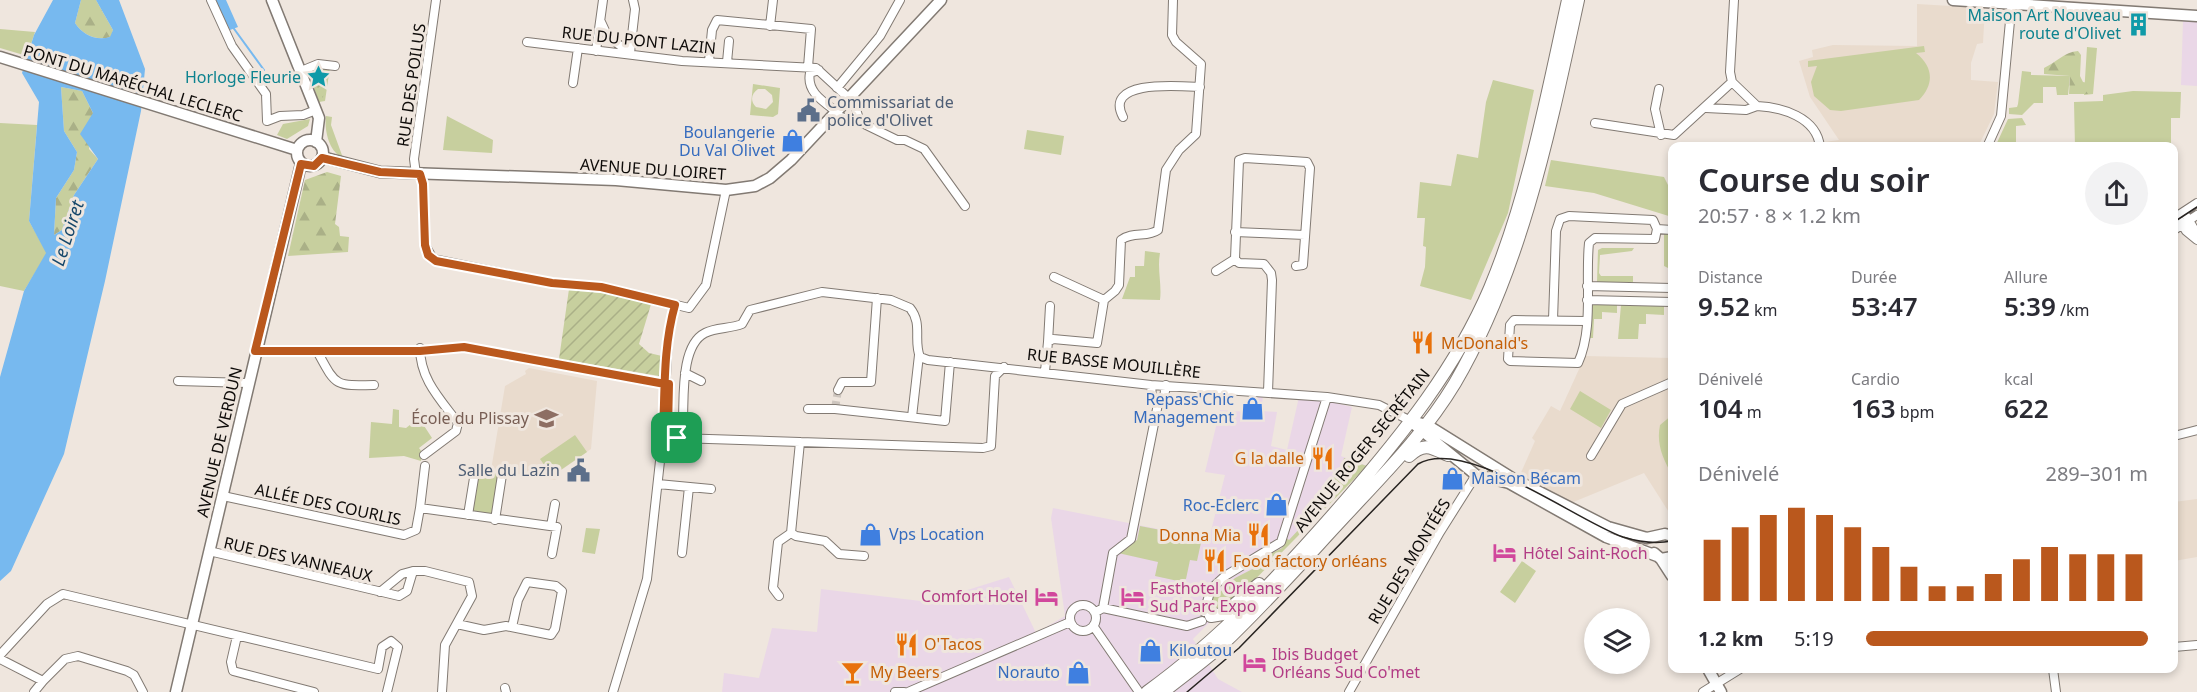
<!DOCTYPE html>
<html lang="fr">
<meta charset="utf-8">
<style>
:root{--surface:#fff;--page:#f2f2f3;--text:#2b2b33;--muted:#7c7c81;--accent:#ba581d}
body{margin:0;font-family:"Noto Sans",sans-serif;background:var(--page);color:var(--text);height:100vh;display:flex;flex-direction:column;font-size:22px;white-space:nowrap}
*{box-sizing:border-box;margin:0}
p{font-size:20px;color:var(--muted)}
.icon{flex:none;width:33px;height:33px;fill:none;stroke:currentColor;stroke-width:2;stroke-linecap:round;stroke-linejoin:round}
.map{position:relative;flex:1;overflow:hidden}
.side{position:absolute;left:1668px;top:142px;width:510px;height:531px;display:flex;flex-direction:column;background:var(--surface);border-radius:12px;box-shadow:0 3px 9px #0003}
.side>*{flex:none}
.tools{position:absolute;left:1584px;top:608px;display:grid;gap:12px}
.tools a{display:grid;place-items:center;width:66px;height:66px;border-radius:50%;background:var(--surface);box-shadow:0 3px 9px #0003;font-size:30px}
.pin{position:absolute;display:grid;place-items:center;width:51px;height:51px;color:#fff;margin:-26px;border-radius:12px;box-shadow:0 3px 9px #0006}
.round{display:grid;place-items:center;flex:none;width:63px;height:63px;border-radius:32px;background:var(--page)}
.summary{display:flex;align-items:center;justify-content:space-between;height:102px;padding:0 30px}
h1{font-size:33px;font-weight:600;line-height:45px}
.figures{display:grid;grid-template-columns:repeat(3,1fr);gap:9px;height:102px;padding:6px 30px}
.figures div{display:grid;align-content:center}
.figures b{font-size:26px;font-weight:600}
.figures small{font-size:16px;font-weight:400}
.figures p{font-size:16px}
.chart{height:168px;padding:12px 30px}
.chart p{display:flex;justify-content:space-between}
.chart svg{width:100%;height:108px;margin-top:6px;stroke:var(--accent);stroke-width:6}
ul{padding:0 30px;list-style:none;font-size:20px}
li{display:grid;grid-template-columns:96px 72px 1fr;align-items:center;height:45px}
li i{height:15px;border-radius:8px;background:var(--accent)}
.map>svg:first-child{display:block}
</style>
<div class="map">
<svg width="2197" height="692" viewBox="0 0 2197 692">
<defs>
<pattern id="forest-firs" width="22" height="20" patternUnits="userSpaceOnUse" patternTransform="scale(1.5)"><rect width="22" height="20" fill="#c7cf9e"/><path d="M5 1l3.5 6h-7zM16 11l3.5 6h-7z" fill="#aab087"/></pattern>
<pattern id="garden-furrows" width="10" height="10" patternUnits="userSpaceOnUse" patternTransform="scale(1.5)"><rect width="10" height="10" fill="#c7cf9e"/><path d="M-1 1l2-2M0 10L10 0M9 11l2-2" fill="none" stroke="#aab087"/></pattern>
</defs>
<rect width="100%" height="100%" fill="#efe6de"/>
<path fill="#ead7e7" d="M2183,21l14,1v64l-16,-1z
M1263,390l-1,21 15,1 -6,34 16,4 12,-53 25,3 28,7 -11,49 24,9 -172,174 25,40 24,13h-520l2,-19 35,5 13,-50 45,4 4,-43 108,13 80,-25 27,56 29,-17 -14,-98 2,-10 156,31 16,-64 -20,-3 15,-62 27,2 6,-20z"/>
<path fill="#e9dbcd" d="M1917,4l68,4 -2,35 -6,1 -6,19v17l27,2 -4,32 -16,33h-154v-5l15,-2 -29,-43 -11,-36 14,-4 -1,-7 21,-5 84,1z
M1585,356l87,2v159l-28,-44 -73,30 -52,-26 16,-36 -3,-3 19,-32 9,5z
M529,368l68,13 -6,68 -38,27 3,4 -65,-10 14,-84 21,-12 -1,-3z
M2197,499v58l-23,4v-59z"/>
<path fill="#c7cf9e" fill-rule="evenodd" d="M0,29l35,3 -8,24 -27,-8z
M1924,46l1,6 -9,1c18,14 18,32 3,47l-78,11 -11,-1 -16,-14 -3,-14 6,-16 -9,1v-6z
M2087,47l10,1 -4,46 -9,1z
M318,65l12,2 -5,34 -6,1 -11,-31z
M2022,71l9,1v3l39,1 -2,19h-11l-1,-8h-13v16h-9l-12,12 -13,-1v-6l8,-1 1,-3z
M1493,80l41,10 -26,123 -37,87 -51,-14 5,-19 1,-20 -3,-1 2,-28h-8l3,-36 31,4 6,-32 21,4 8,-56z
M753,84l27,4 -2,26 -5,3 -23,-2zM758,89h7l7,6 1,7 -7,7 -10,-2c-6,-6 -5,-13 2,-18z
M2133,91l48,1 -1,26h-9v29h-96l-1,-45 29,-1v-6z
M326,116l6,1 -1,8 12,33c-14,-6 -19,-28 -17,-42z
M447,116l46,24 -1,13 -49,-3z
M2022,118l4,7 -10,1v20l-21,1 13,-28z
M310,119l-2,7 -21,13 -10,-4 6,-11z
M0,123l37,2 -8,96 18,32 -23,38 -24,-5z
M1027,130l37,6 -3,19 -37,-6z
M1551,160l113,17 8,16v24l-78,-24 -49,-7z
M1664,233h8v37l-8,-4z
M1602,248h32l-2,3 -32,4 -1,18 2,3h32v6h-36l1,-32z
M1145,251l15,2c-3,16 2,31 0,47l-38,-1 8,-22h5v-11h9z
M1593,304l24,1v8l-15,-1v7h-8l-1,19h-4l2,-32z
M1621,305h43v10l-18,-1v10h-7l-1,15h-20z
M1580,391l31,19 -10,18 -31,-19z
M393,409l6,1v17l7,1 13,-10 13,20 -13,10 3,4 -1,9 -17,-5 -35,2 2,-36 21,2z
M1672,415v-1v61c-9,-16 -16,-31 -12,-50z
M575,435l12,17 -35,24 -12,-17z
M1344,458l23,8 -143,145 -10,1 -5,-9 3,-11 4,4 19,-18 35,-18 -2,-5 14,-7 3,-11 4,3 23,-25 -5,-5 34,-41z
M479,471l21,3 -7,41 -22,-3z
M1140,526l62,12 -5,23 -7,-1 -4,19 -8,2 -23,-5 3,-14 -40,-9 19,-13z
M586,528l14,1 -5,25 -13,-2z
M1522,561l14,10 -21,32 -15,-11z"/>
<path fill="url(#forest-firs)" d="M81,0h15l17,30 -2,7c-15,4 -28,-2 -36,-14z
M2078,51l3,4 -1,21 3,6 10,2 -1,10h-23l1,-18 -26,-2v-6c13,-6 20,-16 34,-17z
M61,87l21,4 11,22 -4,36 9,10 -24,36 -12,35 -8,5 2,-37 18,-28 3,-18 -13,-21z
M327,172l14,4 -6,48 4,3 1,9 9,1 -1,15 -60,4 17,-76z"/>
<path fill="url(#garden-furrows)" d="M318,70l7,2 2,7 -3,4 -1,15 -10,-19 1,-7z
M569,289l32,4 2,-3 49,11 -13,43 10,9 13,3 -3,20 -100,-17z"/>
<path fill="#77b9ef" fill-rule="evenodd" d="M53,0h28l-6,23c8,12 21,18 35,14l3,-7 -17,-30h23l26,69 -4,42 -36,170 -41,173 -53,117 -11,10v-204l24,-86 22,-38 -17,-32 10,-119 -17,-29 12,-38zM61,87l21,4 11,22 -13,21 18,25 -24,36 -12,35 -8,5 2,-37 18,-28 3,-18 -13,-21z
M214,0h12l12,27 -8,3z"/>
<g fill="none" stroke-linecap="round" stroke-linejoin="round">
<path stroke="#77b9ef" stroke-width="2" d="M232,26l32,44"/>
<path stroke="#cdc5be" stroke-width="8" stroke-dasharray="8 4" stroke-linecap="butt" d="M835,409l3,-19"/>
<defs>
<path id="street" d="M211,0l21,46 34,48 1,27 13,-5 23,-1 13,-5
M1734,0l-4,72 2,10 25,24c24,1 60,11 63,41
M601,22l6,13 21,17
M770,26l3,-26
M527,42l155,19 134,7 38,35 6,19 -26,-7
M596,51l7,-51
M630,53l5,-44 -2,-9
M709,61l3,-31 5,-10 94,9 -3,38
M727,62l2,-21
M819,70l-9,3c-4,19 14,29 27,39
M301,71l17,-7 17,2
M573,83l5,-35
M837,88l43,-52 20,-36
M1659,89l-4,20 6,26
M1706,108l40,2 11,-4
M1123,117c-20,-38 56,-31 77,-30
M860,122l37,18h8l19,9 41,57
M1595,123l79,12 58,-53
M1987,147l14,-31 11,-116
M416,174l-2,-15 22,-159
M420,174l3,10 2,61 8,14 119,24 49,4 88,21 17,-23 20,-95
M2177,216l9,15 11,9
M2187,217l10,17
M2174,218l23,-15
M1657,229l15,1
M2174,230l23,-15
M1235,232l70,3
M1216,271l19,-12
M1054,277l50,23
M1587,286l85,2
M1587,300l85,2
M1553,320l3,-89 4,-12 9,-3 84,4 4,9 -2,10 -60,-1 -6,5c-4,38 5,85 -11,120l-68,-2 -2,-2 2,-34 4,-5 72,1
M1048,342l2,-36
M420,348c0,31 20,51 38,75l-2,8 -32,24
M255,351h165l44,-4 201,37
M317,351c19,35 17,35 57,34
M1045,371l3,-29 5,-3 44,4 7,-43 11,-9 4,-6 2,-45c12,-9 26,-2 37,-10l8,-60 13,-20 17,-16 5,-70 -25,-22 -4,-7 1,-35
M685,373l16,8
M178,381l70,2
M1151,385l1,12 6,7
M838,390l4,-8h29l6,-84
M1268,392l4,-112 -1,-7 -7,-9 -25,-1 -4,-4 4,-99 6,-2 62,4 3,6 -7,97 -7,1
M808,409h27l110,12 5,-59
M912,417l7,-62
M683,418c1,-23 -2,-73 22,-85 11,-6 25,-4 37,-9l8,-14 72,-18 69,8 19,8c13,16 3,32 10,49l8,3 223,25 176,12 52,8 32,16
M663,434l14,4 306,10 8,-2 4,-70 9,-9
M2174,436l23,-6
M800,442l-9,91 5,3 29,5 14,13 25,2
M1591,456l31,-52 50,-22
M658,484l53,5
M223,496l181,39 12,-5 4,-22 137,19 -5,27
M420,508l5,-42
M468,515l7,-43
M495,520l7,-45
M551,526l4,-22
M209,551l190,45 8,-5 6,-20h12l44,11 3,14 -27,49 -3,47
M682,553l7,-66
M380,592l22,-18 11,-3
M779,596l-6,-8 5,-46 13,-9
M1070 618a13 13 0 1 1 26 0a13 13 0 1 1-26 0Z
M1103,608l10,-55 18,-14 27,-135 6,-7 2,-12
M1096,612l7,-4 84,18 15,-5
M1204,612l7,-23 14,-13 56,-34 46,-145
M457,624l27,6 22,-4 45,9 4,-6 7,-38 -6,-5 -29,-4 -9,18 -6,27
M1094,627l45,65
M237,636l-6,26 2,9 81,21
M2174,647l23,-2
M0,655l47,-51 16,-10 315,75 4,-22 9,-6 7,6 -11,45
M0,659l43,22 22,-22 13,-3 49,15 7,4 9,17
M2053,669l3,23
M505,688l1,4
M34,692l9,-11
M613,692l34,-113 16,-145 5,-97 7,-32
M895,692h9
M908,692l162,-70
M1349,692l91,-160 36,-57
M1703,692l37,-23"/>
<path id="secondary" d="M272,0l47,118 -3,24
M1953,0l244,16
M0,57l297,93
M297 153a13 13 0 1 1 26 0a13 13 0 1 1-26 0Z
M322,157l58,15 236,8 110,10 29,-4 15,-8 21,-18 150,-160
M1411,421l16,4 85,53 96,49 39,11 18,-4 7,2
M1415,425l61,50 33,8 97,54 51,19
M1654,553l7,6 11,-2
M1661,559l11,17
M1708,669l13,23
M176,692l125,-528"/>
<path id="primary" d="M1409,456c15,-14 22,-9 39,-1
M1211,616l12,-2 36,-30
M1147,692c75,-54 138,-122 198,-191 57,-66 111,-133 145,-213 38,-91 57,-192 78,-288
M1163,692c20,-16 41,-31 60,-48 43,-41 82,-85 122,-128 40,-43 80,-83 110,-133 67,-115 95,-254 123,-383"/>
</defs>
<use href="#street" stroke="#827a73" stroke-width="10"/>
<use href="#secondary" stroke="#827a73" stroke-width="13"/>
<use href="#primary" stroke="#827a73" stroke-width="14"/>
<use href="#street" stroke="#fff" stroke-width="8"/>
<use href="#secondary" stroke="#fff" stroke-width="10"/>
<use href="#primary" stroke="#fff" stroke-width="12"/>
<path stroke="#282421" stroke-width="1.5" d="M2174,222l23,-15
M1187,692l52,-44 179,-184c47,-28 157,56 205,73 16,5 33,7 49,4"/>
</g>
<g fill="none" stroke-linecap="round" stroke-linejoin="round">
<defs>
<path id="route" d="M677,438l-6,-3 -3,-6 1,-45h-4l-201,-37 -44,4h-165l46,-187 13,2 8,-8 58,14 40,2 3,10 2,61 3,10 8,6 116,22 49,4 74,18c-12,42 -10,86 -12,129l14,4"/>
</defs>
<use href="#route" stroke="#fff" stroke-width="12"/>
<use href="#route" stroke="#ba581d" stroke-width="8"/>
</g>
<defs>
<symbol id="building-bare" viewBox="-9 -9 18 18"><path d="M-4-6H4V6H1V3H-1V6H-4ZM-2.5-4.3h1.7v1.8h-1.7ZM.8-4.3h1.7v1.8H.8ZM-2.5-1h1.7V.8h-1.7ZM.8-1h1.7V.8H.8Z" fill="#0f9aa8" stroke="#efe6de" stroke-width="2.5" paint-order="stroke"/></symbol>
<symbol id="sight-bare" viewBox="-9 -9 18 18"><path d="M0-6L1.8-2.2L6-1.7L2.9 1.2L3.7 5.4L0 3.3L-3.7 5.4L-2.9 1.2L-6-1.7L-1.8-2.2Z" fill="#0f9aa8" stroke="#efe6de" stroke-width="2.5" paint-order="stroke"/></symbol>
<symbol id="civic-bare" viewBox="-9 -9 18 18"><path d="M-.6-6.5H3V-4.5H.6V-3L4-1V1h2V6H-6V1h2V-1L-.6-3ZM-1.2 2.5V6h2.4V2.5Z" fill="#5c6f8a" stroke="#efe6de" stroke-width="2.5" paint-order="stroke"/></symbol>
<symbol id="shop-bare" viewBox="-9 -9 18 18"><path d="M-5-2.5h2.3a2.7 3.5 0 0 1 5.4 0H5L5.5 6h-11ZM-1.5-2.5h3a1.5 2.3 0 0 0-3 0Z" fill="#3f7fe0" stroke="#efe6de" stroke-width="2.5" paint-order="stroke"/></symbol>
<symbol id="restaurant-bare" viewBox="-9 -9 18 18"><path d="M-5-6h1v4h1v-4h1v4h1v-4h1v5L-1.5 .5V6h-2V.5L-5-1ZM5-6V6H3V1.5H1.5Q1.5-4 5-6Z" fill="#e8710a" stroke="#efe6de" stroke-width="2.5" paint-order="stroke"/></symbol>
<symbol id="school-bare" viewBox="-9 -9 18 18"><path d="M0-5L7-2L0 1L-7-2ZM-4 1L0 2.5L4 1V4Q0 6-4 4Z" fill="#8d6e63" stroke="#efe6de" stroke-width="2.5" paint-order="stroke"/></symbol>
<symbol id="hotel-bare" viewBox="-9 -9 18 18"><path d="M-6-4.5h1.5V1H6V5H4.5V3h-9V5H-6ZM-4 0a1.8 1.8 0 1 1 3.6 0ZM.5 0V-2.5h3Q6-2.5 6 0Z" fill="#d1479c" stroke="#efe6de" stroke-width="2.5" paint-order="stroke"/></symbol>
<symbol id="bar-bare" viewBox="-9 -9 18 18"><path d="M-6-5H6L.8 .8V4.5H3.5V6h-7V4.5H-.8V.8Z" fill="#e8710a" stroke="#efe6de" stroke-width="2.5" paint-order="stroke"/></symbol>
</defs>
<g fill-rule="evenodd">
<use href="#building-bare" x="2122" y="8" width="33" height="33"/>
<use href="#sight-bare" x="302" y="60" width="33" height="33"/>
<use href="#civic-bare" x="792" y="94" width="33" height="33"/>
<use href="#shop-bare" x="776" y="124" width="33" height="33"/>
<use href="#restaurant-bare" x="1406" y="326" width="33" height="33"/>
<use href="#shop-bare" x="1236" y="392" width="33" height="33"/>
<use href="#school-bare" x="530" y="402" width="33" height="33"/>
<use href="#restaurant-bare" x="1306" y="442" width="33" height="33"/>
<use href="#civic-bare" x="562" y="454" width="33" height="33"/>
<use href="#shop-bare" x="1436" y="462" width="33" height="33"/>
<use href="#shop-bare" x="1260" y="488" width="33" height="33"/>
<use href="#shop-bare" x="854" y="518" width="33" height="33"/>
<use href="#restaurant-bare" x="1242" y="518" width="33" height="33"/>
<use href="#hotel-bare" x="1488" y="536" width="33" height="33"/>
<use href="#restaurant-bare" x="1198" y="544" width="33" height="33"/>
<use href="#hotel-bare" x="1030" y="580" width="33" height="33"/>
<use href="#hotel-bare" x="1116" y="580" width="33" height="33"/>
<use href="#restaurant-bare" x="890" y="628" width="33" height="33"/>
<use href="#shop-bare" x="1134" y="634" width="33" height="33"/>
<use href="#hotel-bare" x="1238" y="646" width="33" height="33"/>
<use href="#bar-bare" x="836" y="656" width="33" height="33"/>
<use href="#shop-bare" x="1062" y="656" width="33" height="33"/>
</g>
<g text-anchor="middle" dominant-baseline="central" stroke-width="6" stroke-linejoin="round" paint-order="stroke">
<g font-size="16" fill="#0d838f" stroke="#efe6de" text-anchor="end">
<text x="2121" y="15">Maison Art Nouveau<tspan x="2121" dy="18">route d'Olivet</tspan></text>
<text x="301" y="77">Horloge Fleurie</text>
</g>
<g font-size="16" fill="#0e0b09" stroke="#efe6de">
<text transform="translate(639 40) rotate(6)">RUE DU PONT LAZIN</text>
<text transform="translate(133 83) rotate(17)">PONT DU MARÉCHAL LECLERC</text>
<text transform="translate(411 85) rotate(-82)">RUE DES POILUS</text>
<text transform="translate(653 169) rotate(4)">AVENUE DU LOIRET</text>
<text transform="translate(1114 363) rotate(6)">RUE BASSE MOUILLÈRE</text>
<text transform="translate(219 442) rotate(-77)">AVENUE DE VERDUN</text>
<text transform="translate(1362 450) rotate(-51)">AVENUE ROGER SECRÉTAIN</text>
<text transform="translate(328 504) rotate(12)">ALLÉE DES COURLIS</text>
<text transform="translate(298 559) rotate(13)">RUE DES VANNEAUX</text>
<text transform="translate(1409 561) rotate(-59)">RUE DES MONTÉES</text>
</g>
<g font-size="16" fill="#4e5e75" stroke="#efe6de" text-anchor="start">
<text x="827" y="102">Commissariat de<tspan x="827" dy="18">police d'Olivet</tspan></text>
<text x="560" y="470" text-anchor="end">Salle du Lazin</text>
</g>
<g font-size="16" fill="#366cbe" stroke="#efe6de" text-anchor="end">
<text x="775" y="132">Boulangerie<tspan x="775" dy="18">Du Val Olivet</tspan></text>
<text x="1234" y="399">Repass'Chic<tspan x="1234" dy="18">Management</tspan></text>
<text x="1471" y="478" text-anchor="start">Maison Bécam</text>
<text x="1259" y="505">Roc-Eclerc</text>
<text x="889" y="534" text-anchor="start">Vps Location</text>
<text x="1169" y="650" text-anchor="start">Kiloutou</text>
<text x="1060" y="672">Norauto</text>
</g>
<g font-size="16" fill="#c56008" stroke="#efe6de" text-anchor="start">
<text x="1441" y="343">McDonald's</text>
<text x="1304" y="458" text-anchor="end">G la dalle</text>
<text x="1241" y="535" text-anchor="end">Donna Mia</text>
<text x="1233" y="561">Food factory orléans</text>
<text x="924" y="644">O'Tacos</text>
<text x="870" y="672">My Beers</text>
</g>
<g font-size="16" fill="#785e54" stroke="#efe6de" text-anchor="end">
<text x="529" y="418">École du Plissay</text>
</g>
<g font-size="16" fill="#b23c85" stroke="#efe6de" text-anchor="start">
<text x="1523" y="553">Hôtel Saint-Roch</text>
<text x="1150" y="588">Fasthotel Orleans<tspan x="1150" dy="18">Sud Parc Expo</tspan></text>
<text x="1028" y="596" text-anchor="end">Comfort Hotel</text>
<text x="1272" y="654">Ibis Budget<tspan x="1272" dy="18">Orléans Sud Co'met</tspan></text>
</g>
<g font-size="18" font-style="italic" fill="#16476b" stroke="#efe6de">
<text transform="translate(67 233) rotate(-72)">Le Loiret</text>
</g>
</g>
</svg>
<div class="tools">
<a><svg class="icon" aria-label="layers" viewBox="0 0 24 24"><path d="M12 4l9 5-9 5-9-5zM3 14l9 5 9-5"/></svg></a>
</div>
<div class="pin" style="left:677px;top:438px;background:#1e9e55"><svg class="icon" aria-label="arrive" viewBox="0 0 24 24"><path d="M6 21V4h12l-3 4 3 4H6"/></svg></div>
<section class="side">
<div class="summary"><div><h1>Course du soir</h1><p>20:57 · 8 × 1.2 km</p></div><a class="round"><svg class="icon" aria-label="share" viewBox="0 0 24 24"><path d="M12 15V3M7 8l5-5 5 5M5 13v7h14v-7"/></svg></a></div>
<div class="figures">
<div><p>Distance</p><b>9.52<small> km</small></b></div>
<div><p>Durée</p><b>53:47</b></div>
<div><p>Allure</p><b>5:39<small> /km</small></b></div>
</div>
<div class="figures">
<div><p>Dénivelé</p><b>104<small> m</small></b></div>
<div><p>Cardio</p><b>163<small> bpm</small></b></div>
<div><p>kcal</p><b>622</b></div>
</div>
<div class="chart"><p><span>Dénivelé</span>289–301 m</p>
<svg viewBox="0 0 160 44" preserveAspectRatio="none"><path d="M5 44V19M15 44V14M25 44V9M35 44V6M45 44V9M55 44V14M65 44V22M75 44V30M85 44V38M95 44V38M105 44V33M115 44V27M125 44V22M135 44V25M145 44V25M155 44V25"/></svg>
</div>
<ul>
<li><b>1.2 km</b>5:19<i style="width:100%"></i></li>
</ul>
</section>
</div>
